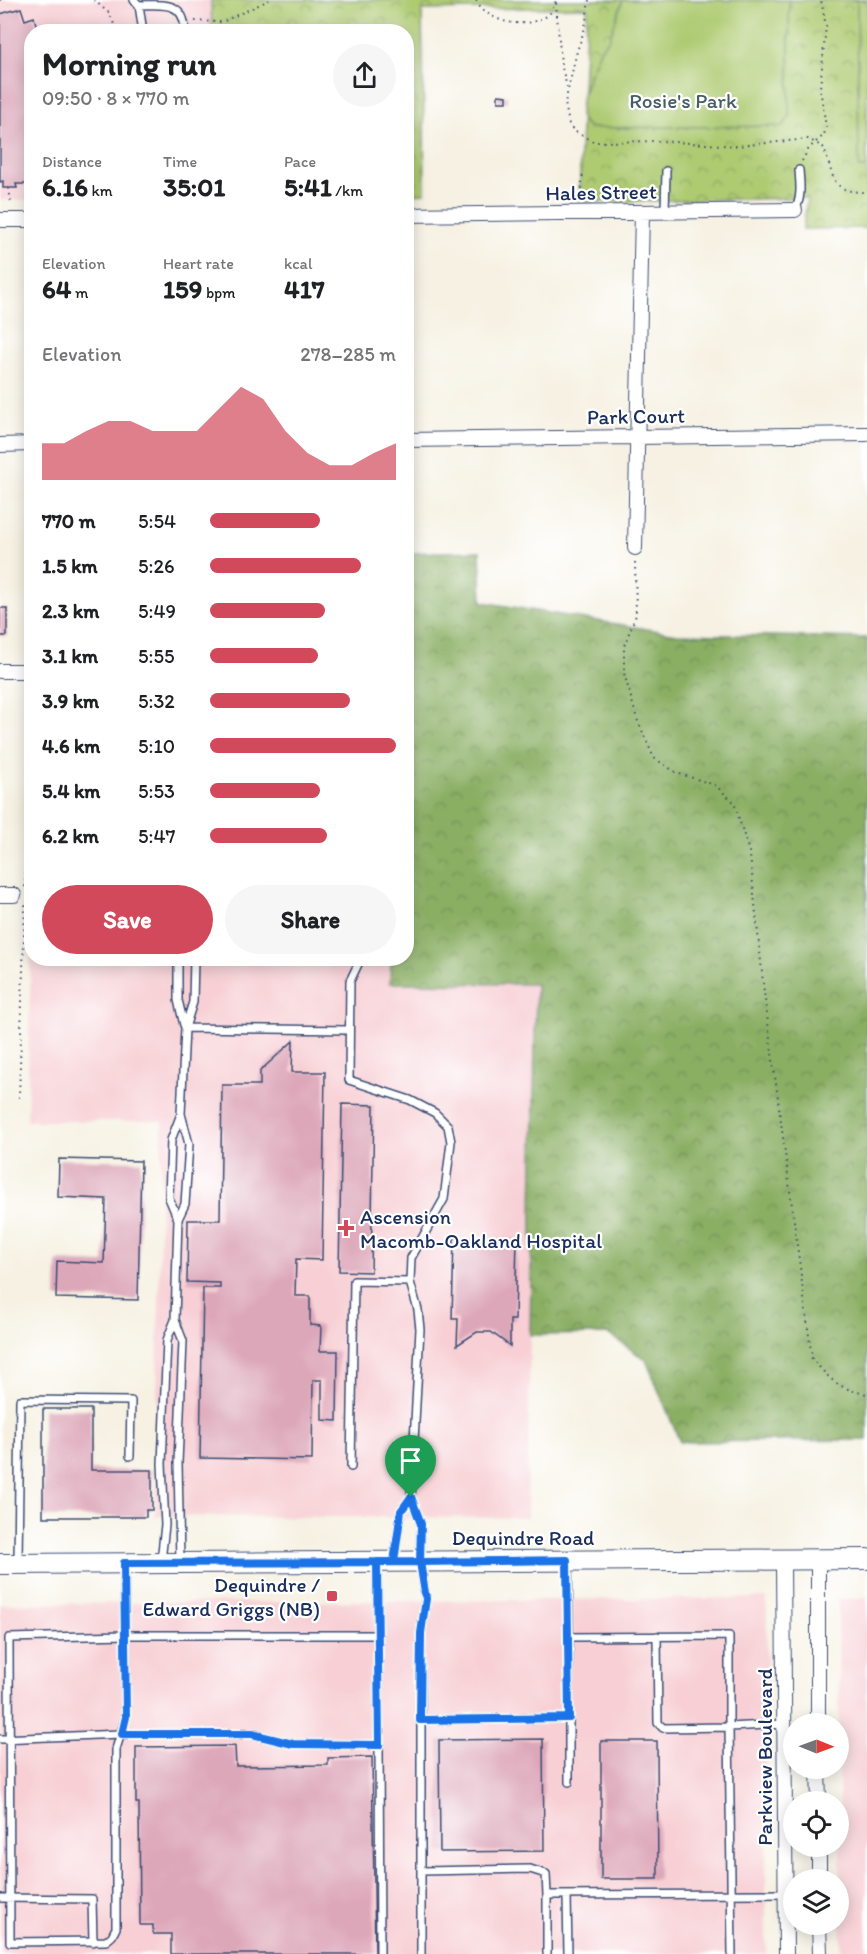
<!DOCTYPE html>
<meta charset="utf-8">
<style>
:root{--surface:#fff;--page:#f6f6f6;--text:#202124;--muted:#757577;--accent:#d1495b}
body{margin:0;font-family:Itim,sans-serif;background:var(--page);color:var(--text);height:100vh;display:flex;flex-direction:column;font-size:22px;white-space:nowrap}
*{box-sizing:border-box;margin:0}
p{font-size:20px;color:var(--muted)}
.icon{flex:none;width:33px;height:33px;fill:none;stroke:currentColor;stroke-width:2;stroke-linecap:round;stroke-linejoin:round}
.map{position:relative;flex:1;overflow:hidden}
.sheet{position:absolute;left:24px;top:24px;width:390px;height:942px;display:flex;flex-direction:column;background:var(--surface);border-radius:24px;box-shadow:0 3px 15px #0003}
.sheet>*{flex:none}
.needle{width:39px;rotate:91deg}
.fabs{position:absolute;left:783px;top:1713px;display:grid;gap:12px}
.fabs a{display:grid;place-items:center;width:66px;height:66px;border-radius:50%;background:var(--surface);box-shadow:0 3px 15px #0003;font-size:30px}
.pin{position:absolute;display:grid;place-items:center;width:51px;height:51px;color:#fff;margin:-62px -26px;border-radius:50% 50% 50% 0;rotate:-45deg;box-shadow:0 0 6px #0007}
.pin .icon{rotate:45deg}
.round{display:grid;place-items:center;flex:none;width:63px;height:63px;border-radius:32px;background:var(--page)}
.headline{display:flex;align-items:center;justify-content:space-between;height:102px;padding:0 18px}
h1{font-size:33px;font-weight:800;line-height:45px}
.stats{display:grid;grid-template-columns:repeat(3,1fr);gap:9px;height:102px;padding:6px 18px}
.stats div{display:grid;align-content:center}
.stats b{font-size:26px;font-weight:800}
.stats small{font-size:16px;font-weight:400}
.stats p{font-size:16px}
.chart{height:168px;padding:12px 18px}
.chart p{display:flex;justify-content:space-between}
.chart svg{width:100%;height:108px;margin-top:6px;fill:var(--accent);opacity:.7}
.action{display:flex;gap:12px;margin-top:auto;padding:12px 18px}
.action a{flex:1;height:69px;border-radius:36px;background:var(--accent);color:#fff;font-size:24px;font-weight:800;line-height:69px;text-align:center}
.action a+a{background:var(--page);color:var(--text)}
ul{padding:0 18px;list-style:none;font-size:20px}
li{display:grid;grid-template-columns:96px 72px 1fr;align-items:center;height:45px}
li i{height:15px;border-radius:8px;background:var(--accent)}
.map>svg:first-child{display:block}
</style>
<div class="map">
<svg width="867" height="1954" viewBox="0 0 867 1954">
<defs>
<pattern id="forest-crowns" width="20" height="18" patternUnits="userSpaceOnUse" patternTransform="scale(1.5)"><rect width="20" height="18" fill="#8aaf64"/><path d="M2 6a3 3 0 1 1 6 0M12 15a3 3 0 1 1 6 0" fill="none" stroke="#708f56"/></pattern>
<pattern id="park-crowns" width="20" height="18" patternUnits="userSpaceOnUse" patternTransform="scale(1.5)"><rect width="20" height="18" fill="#aecb72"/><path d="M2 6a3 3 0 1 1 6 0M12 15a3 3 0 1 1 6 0" fill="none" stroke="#8da561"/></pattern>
</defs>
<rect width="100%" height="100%" fill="#fff"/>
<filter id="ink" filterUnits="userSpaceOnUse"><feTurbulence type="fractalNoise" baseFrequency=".0167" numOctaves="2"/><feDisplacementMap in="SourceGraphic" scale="12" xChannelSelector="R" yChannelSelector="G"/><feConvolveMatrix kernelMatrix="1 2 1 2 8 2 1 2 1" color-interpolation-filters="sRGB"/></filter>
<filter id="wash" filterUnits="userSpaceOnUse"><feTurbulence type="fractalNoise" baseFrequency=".008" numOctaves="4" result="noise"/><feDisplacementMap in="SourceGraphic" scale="24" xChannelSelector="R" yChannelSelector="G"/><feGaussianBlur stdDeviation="1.35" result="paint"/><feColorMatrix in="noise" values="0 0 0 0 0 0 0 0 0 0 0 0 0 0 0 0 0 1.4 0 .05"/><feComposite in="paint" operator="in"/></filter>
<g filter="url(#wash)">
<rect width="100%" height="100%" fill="#f6f1e2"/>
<path fill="#f7cfd4" d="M0,0h211l1,31 -180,1 -1,168h-31z
M31,943l1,15 359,1v24l145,1 -9,534 -372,-2 7,-395h-135z
M767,1598l-1,356h-766v-350z
M867,1598v356h-26l-3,-355z"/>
<path fill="url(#forest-crowns)" stroke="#526f61" stroke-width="1.5" d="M480,551l2,51 195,32 190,4v802l-187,2 -34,-82 -38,-26 -78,1 6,-351 -146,-1 1,-24 15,-1 1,-405z"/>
<path fill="url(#park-crowns)" stroke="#647d68" stroke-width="1.5" d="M211,0h656v228l-64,1 4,-31 -227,4v-50l7,-145 -165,3 3,183 -18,1 -1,-162 -194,-1z"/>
<path fill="#aecb72" stroke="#647d68" stroke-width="1.5" d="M623,0h166v118l-7,8 -192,2 -8,-7 -2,-6 1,-15 5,-16 15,-36 8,-9z
M857,0h10v168h-8z"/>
<g id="blocks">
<path fill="#dda7ba" d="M21,8l4,12 9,-3 4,15h-6v152h-16l1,4h-14v-7l-3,1v-168z
M498,95l9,1v6h-9z
M0,608h7v28h-7z
M293,1041l-1,31h33l-3,188 -26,-1 -1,37h15v29l11,1 -1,25h18l-1,70 -15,-1v-40h-9l-1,80 -112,-2 3,-170h17v-5l-33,-1 1,-62h32l2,-135h38v-14z
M342,1104l32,1 -3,167 -32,-1z
M59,1159l82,2 -3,139 -82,-2 1,-37 47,2 2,-64 -48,-2z
M454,1238l63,1 -2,81h-5v26l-19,-14h-14l-20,13 1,-26h-6z
M43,1409h48v61h61v40h-6v7h-103z
M543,1739l1,112 -104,1 -1,-112z
M601,1741h56l1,138h-57z
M235,1746l1,20 92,-1v-7l44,-1 3,197h-204v-20h-18v-9h-13l-1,-122h-3v-56z"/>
</g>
</g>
<g filter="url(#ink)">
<use href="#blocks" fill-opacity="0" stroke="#3c4c72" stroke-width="1.5"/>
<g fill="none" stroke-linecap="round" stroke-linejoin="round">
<defs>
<path id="lane" d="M134,0l5,5 4,27
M139,5c23,0 46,-5 46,27
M795,210c7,-12 5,-27 4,-40
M665,212l1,-41
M178,958v42l6,25
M361,958l-11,23 -1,99 61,20 25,13 13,13 3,16 -7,57 -33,59 -1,24 8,28 2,19 -9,168
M185,1028l164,2
M181,1114l4,-86 8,-26 1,-44
M175,1320l8,21 -5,122 2,98
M351,1467l3,-186 56,1
M161,1561l4,-36 -3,-61 5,-124 8,-20 3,-101 7,-15 4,-60 -8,-30 -10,26 -2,58 9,21
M394,1561l7,-50 10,-14 10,27 -1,38 6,37 -5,34v238
M18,1562l2,-162 111,1 -1,55
M568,1563l1,74
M124,1564l2,153 -10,32v179l-4,8 -6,5 -96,1 -1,-304 116,-3h253
M569,1718v64
M420,1720l149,-2v-81l160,-1v91l-66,1 -5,-5 -1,-87
M0,1739l121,-5h131l41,10 86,1 -2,-181
M379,1745l1,209
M547,1895v59
M567,1895l1,59
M0,1898l92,1 1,43
M421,1954v-83l109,-2 16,5 1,21 238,-1
M732,1954l-3,-227 56,-3"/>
<path id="street" d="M406,215l389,-5
M0,220h32
M406,440l461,-6
M0,445l32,-1
M635,548l7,-336
M0,671h32
M0,895h14
M783,1559l3,395
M818,1724v-165
M818,1768l1,34
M819,1846v34
M819,1924l1,30"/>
<path id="secondary" d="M0,1564l867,-5"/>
</defs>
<use href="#lane" stroke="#3c4c72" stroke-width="10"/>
<use href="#street" stroke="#3c4c72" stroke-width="16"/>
<use href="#secondary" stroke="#3c4c72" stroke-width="22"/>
<path stroke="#3c4c72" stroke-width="2" stroke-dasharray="1.5 4.5" stroke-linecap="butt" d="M0,0h1
M94,0l16,14 7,18
M476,0c11,21 41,28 62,20 4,-2 9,-3 12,-7 3,-3 4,-8 6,-12
M589,0l-4,28 -8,23 -12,52 4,21 5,7 20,11 64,-1 79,5 71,-7 15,8c12,28 5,46 44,45
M556,3l5,61 6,23
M195,21l27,1 47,-22
M802,161l7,-13 15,-13 2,-8 -6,-39 6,-62 -5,-26
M9,188l2,14
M581,195l2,-24
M635,562l1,53 -12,31v27l13,46 17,39 23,15 38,12 19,17 16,53 14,137 48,367c19,21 26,30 55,35
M31,658l1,-33
M25,887l5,-201
M19,1098l6,-193"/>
<use href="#lane" stroke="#fff" stroke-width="7"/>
<use href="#street" stroke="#fff" stroke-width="14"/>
<use href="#secondary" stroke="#fff" stroke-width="20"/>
</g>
</g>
<g fill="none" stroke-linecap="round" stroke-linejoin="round" filter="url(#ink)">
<defs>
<path id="route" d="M411,1497l-10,14 -7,51h-17l2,183 -86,-1 -41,-10h-130l4,-17 -2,-154c99,0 197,-1 296,-1l6,37 -5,34 -1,87 149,-2 -2,-158 -147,2 1,-38 -10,-27"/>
</defs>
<use href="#route" stroke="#fff" stroke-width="12"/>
<use href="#route" stroke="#1a73e8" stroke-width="8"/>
</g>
<g fill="#d1495b" stroke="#fff" stroke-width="2">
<path d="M343 1219h6v6h6v6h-6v6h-6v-6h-6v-6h6z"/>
<rect x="326" y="1590" width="12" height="12" rx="3"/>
</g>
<g text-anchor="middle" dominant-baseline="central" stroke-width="4.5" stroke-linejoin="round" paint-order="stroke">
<g font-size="21" fill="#475e64" stroke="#fff">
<text x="683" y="100">Rosie's Park</text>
</g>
<g font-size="21" fill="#1b2f5e" stroke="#fff">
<text transform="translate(601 192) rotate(-1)">Hales Street</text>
<text transform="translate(636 416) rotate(-1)">Park Court</text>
<text x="523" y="1537">Dequindre Road</text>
<text transform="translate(764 1757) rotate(-90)">Parkview Boulevard</text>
</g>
<g font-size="21" fill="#1b2f5e" stroke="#fff" text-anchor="start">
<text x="360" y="1216">Ascension<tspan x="360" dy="24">Macomb-Oakland Hospital</tspan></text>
<text x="320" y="1584" text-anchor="end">Dequindre /<tspan x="320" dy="24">Edward Griggs (NB)</tspan></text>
</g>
</g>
</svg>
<div class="fabs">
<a><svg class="needle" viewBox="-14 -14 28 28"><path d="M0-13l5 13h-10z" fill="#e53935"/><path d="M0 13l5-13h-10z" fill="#757577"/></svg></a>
<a><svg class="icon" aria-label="locate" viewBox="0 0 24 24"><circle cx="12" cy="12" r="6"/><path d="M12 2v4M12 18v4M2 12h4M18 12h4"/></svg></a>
<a><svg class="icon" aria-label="layers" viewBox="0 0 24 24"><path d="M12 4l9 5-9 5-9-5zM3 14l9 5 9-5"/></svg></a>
</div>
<div class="pin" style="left:411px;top:1497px;background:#1e9e55"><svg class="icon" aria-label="arrive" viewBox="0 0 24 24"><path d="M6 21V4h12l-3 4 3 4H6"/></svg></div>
<section class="sheet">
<div class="headline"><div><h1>Morning run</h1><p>09:50 · 8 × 770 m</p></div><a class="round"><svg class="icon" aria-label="share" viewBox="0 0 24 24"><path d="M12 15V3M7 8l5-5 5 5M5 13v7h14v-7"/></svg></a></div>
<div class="stats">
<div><p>Distance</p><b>6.16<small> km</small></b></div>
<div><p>Time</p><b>35:01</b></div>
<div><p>Pace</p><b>5:41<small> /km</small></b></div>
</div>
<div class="stats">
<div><p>Elevation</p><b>64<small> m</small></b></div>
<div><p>Heart rate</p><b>159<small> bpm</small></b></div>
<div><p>kcal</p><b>417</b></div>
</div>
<div class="chart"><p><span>Elevation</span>278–285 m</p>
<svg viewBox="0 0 160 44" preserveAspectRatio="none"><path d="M0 44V29L10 29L20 24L30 20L40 20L50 24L60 24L70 24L80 15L90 6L100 11L110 24L120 33L130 38L140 38L150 33L160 29V44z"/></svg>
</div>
<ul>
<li><b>770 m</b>5:54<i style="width:59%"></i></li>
<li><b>1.5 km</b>5:26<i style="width:81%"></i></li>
<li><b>2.3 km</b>5:49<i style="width:62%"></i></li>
<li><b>3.1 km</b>5:55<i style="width:58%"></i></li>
<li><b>3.9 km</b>5:32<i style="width:75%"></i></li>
<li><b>4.6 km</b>5:10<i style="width:100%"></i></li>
<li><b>5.4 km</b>5:53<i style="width:59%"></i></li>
<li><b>6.2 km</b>5:47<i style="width:63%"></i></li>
</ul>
<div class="action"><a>Save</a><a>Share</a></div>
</section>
</div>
